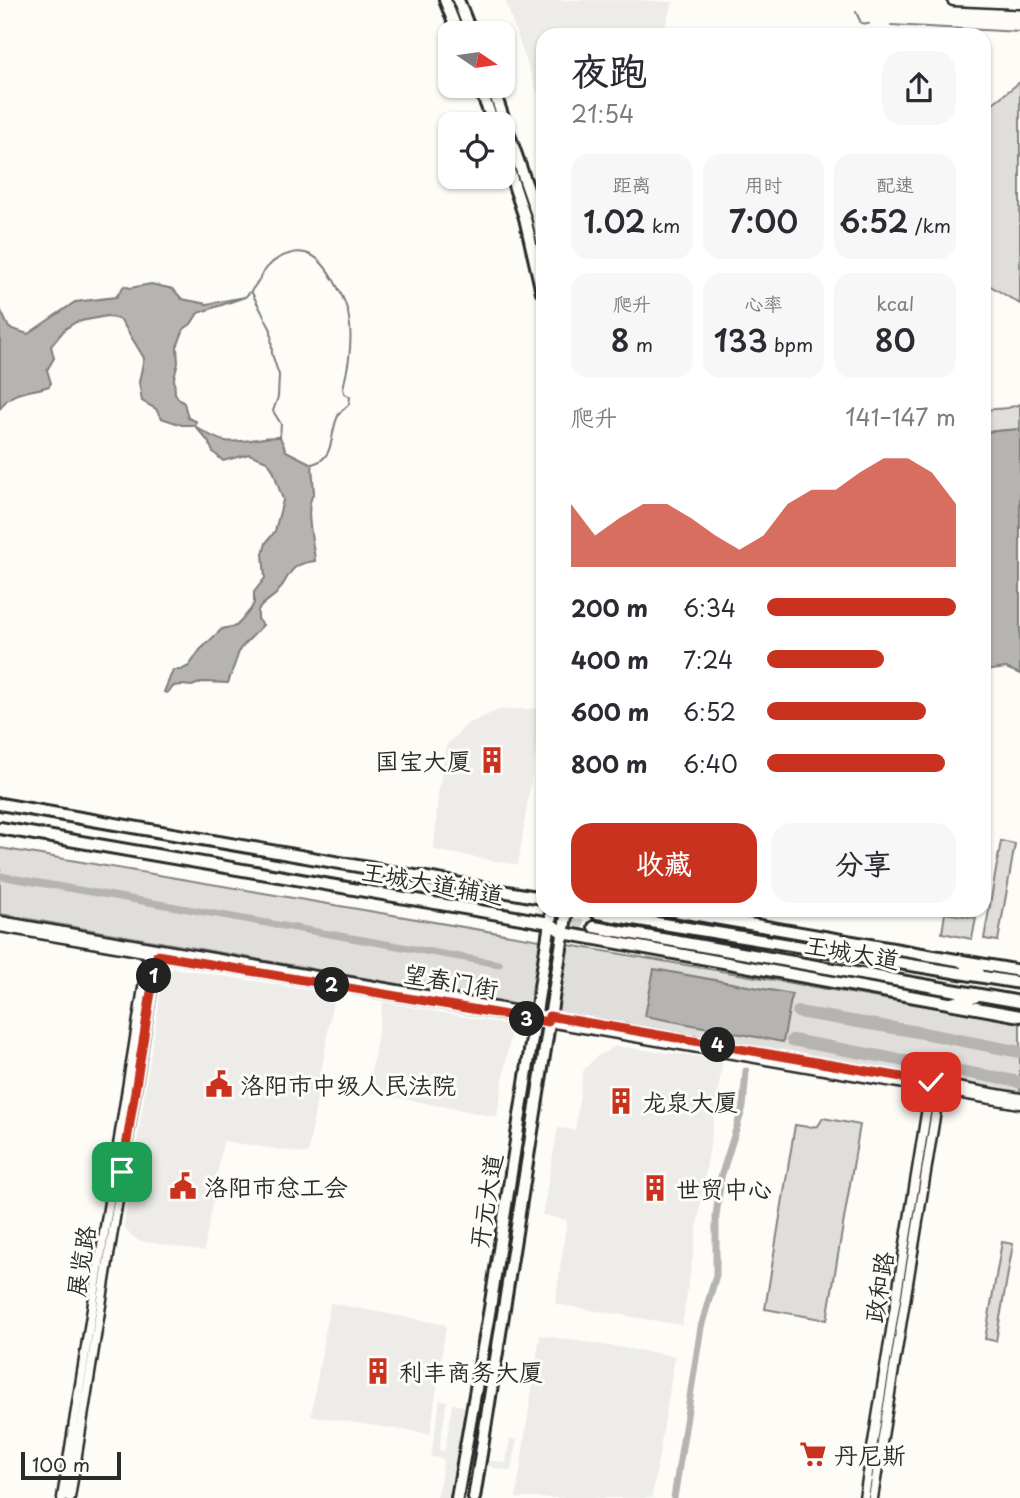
<!DOCTYPE html>
<html lang="zh">
<meta charset="utf-8">
<style>
:root{--surface:#fff;--page:#f7f7f7;--text:#2b2b33;--muted:#7c7c81;--accent:#c8321e}
body{margin:0;font-family:"Playpen Sans","LXGW WenKai TC",sans-serif;background:var(--page);color:var(--text);height:100vh;display:flex;flex-direction:column;font-size:26px;white-space:nowrap}
*{box-sizing:border-box;margin:0}
p{font-size:23px;color:var(--muted)}
.icon{flex:none;width:38px;height:38px;fill:none;stroke:currentColor;stroke-width:2;stroke-linecap:round;stroke-linejoin:round}
.map{position:relative;flex:1;overflow:hidden}
.sheet{position:absolute;left:536px;top:28px;width:455px;height:889px;display:flex;flex-direction:column;background:var(--surface);border-radius:21px;box-shadow:0 2px 5px #0004}
.sheet>*{flex:none}
.needle{width:46px;rotate:103deg}
.buttons{position:absolute;left:438px;top:21px;display:grid;gap:14px}
.buttons a{display:grid;place-items:center;width:77px;height:77px;border-radius:14px;background:var(--surface);box-shadow:0 2px 5px #0004;font-size:35px}
.scale{position:absolute;left:21px;bottom:18px;width:100px;box-sizing:border-box;padding-left:7px;border:4px solid #2b2b2b;border-top:0;font-size:19px;line-height:24px;white-space:nowrap;color:#2b2b2b;-webkit-text-stroke:5px #fdfcf7;paint-order:stroke}
.pin{position:absolute;display:grid;place-items:center;width:60px;height:60px;color:#fff;margin:-30px;border-radius:14px;box-shadow:0 4px 10px #0006}
.km{position:absolute;width:35px;height:35px;margin:-18px;border-radius:50%;background:#222;color:#fff;font-size:19px;line-height:35px;text-align:center}
.round{display:grid;place-items:center;flex:none;width:74px;height:74px;border-radius:21px;background:var(--page)}
.headline{display:flex;align-items:center;justify-content:space-between;height:119px;padding:0 35px}
h1{font-size:38px;font-weight:600;line-height:52px}
.figures{display:grid;grid-template-columns:repeat(3,1fr);gap:10px;height:119px;padding:7px 35px}
.figures div{display:grid;align-content:center;border-radius:18px;background:var(--page);text-align:center}
.figures b{font-size:30px;font-weight:600}
.figures small{font-size:19px;font-weight:400}
.figures p{font-size:19px}
.chart{height:196px;padding:14px 35px}
.chart p{display:flex;justify-content:space-between}
.chart svg{width:100%;height:126px;margin-top:7px;fill:var(--accent);opacity:.7}
.button{display:flex;gap:14px;margin-top:auto;padding:14px 35px}
.button a{flex:1;height:80px;border-radius:21px;background:var(--accent);color:#fff;font-size:28px;font-weight:600;line-height:80px;text-align:center}
.button a+a{background:var(--page);color:var(--text)}
ul{padding:0 35px;list-style:none;font-size:23px}
li{display:grid;grid-template-columns:112px 84px 1fr;align-items:center;height:52px}
li i{height:18px;border-radius:9px;background:var(--accent)}
.map>svg:first-child{display:block}
</style>
<div class="map">
<svg width="1020" height="1498" viewBox="0 0 1020 1498">
<rect width="100%" height="100%" fill="#fdfcf7"/>
<filter id="ink" filterUnits="userSpaceOnUse"><feTurbulence type="fractalNoise" baseFrequency=".0143" numOctaves="2"/><feDisplacementMap in="SourceGraphic" scale="14" xChannelSelector="R" yChannelSelector="G"/><feConvolveMatrix kernelMatrix="1 2 1 2 8 2 1 2 1" color-interpolation-filters="sRGB"/></filter>
<g filter="url(#ink)">
<path fill="#edece8" d="M505,0h133l35,2 -11,33h-120v71z
M542,708l-24,157 -84,-15 4,-55 8,-49 21,-22 32,-14z
M174,968l160,26 -26,160 -85,-13 -19,110 -64,-10 -9,-5 -7,-10 39,-250z
M383,1002l121,22 7,7 -14,86 -129,-25z
M616,1046l107,14 -41,265 -127,-21 12,-84 -25,-5 16,-87 17,2 8,-59 13,-14z
M330,1303l116,22 -16,109 -119,-18z
M540,1335l135,21 -23,142h-136z
M440,1400l7,1 -8,49 6,1 7,-47 44,7 -10,49 20,3 4,-24 7,1 -6,31 -26,-5 -6,32h-42l7,-39 -13,-2z"/>
<path fill="#dfdeda" stroke="#858482" stroke-width="2" d="M1020,82v222l-31,-19 -5,-8v-167z
M1020,404v25l-36,3v-22l24,-2z
M1001,841l14,3 -17,97 -14,-2z
M0,848l1020,174v71l-1020,-179z
M945,913l31,5 -4,21 -30,-6z
M823,1118l37,7 -33,195 -62,-11 30,-184 13,2 10,-1z
M1002,1242l11,2 -17,97 -11,-2z"/>
<path fill="#b5b4b1" stroke="#7e7d7b" stroke-width="2" d="M151,284l22,5 9,10 25,5 38,-7 -47,16 -7,11 -7,5 -7,18 1,16 -4,15 1,15 3,5 6,5 4,15 8,3 -1,4h-13l-21,-7 -5,-9 -14,-8 -3,-19 5,-24 -23,-38 -14,-4 -31,6 -11,7 -14,17 3,12 -7,12 4,13 -2,3c-19,7 -38,3 -49,23v-100l9,19 19,6 47,-32 41,-5 8,-11 6,2z
M195,426c9,6 19,13 30,15 18,3 37,-5 55,-4l6,14 26,13 2,29c-11,15 0,51 1,68 -29,3 -24,17 -40,34 -6,5 -12,8 -17,15v9l5,6 -23,24 -12,34 -26,-1 -10,4 -11,-1 -7,1 -7,7 -3,-1 9,-22h8l8,-4 11,-16 22,-21 14,-3 5,-5 10,-12 3,-6v-11l11,-14 -2,-24 3,-11 9,-12 8,-31 -10,-30 -6,-9 -18,-7 -26,7 -10,-9 -5,-11z
M1020,429v245l-14,-6 -22,3v-239z
M654,969l138,25 -9,48 -138,-26z"/>
<g fill="none" stroke-linecap="round" stroke-linejoin="round">
<path stroke="#7e7d7b" stroke-width="2" d="M856,12l5,11 8,1
M891,25l129,7
M252,293l19,37 1,24 7,21 -1,22 -5,14 8,13 -1,13
M245,297c16,-13 15,-29 34,-39 10,-5 22,-8 32,-3 16,7 36,46 38,63 4,23 0,47 -6,70l1,5 6,4 -1,7c-3,4 -9,7 -11,12 -9,18 -2,43 -26,48"/>
<path stroke="#b5b4b1" stroke-width="7" d="M0,876l499,88
M740,910v2
M674,1498l27,-171 15,-52v-59l5,-39 22,-70 3,-36"/>
<path stroke="#b5b4b1" stroke-width="12" d="M798,1012l120,20 102,20
M792,1040l228,42"/>
<path stroke="#d3d2ce" stroke-width="10" stroke-dasharray="10 5" stroke-linecap="butt" d="M582,910l15,3
M544,918l50,9"/>
<defs>
<path id="tertiary" d="M0,921l1020,177
M0,927l1020,177
M62,1498l87,-548
M70,1498l88,-547
M864,1498l67,-415
M873,1498l67,-412"/>
<path id="secondary" d="M953,0l67,3"/>
<path id="primary" d="M445,0l13,33
M458,0l13,33
M479,86l15,38
M492,86l45,129 5,25
M502,149l23,69 17,74
M0,804l542,94
M0,828l550,95 13,10 457,83
M669,910l351,61
M457,1498l33,-190 62,-398
M474,1498l93,-588"/>
<path id="trunk" d="M597,913l423,70
M594,927l426,75
M959,960l20,13
M951,1003l24,-6"/>
</defs>
<use href="#tertiary" stroke="#2b2b2b" stroke-width="13"/>
<use href="#secondary" stroke="#2b2b2b" stroke-width="15"/>
<use href="#primary" stroke="#2b2b2b" stroke-width="16"/>
<use href="#trunk" stroke="#2b2b2b" stroke-width="16"/>
<use href="#tertiary" stroke="#fdfcf7" stroke-width="8"/>
<use href="#secondary" stroke="#fdfcf7" stroke-width="10"/>
<use href="#primary" stroke="#fdfcf7" stroke-width="10"/>
<use href="#trunk" stroke="#fdfcf7" stroke-width="10"/>
</g>
</g>
<g fill="none" stroke-linecap="round" stroke-linejoin="round" filter="url(#ink)">
<defs>
<path id="route" d="M122,1172l35,-217 391,67 1,-6 382,66"/>
</defs>
<use href="#route" stroke="#fff" stroke-width="14"/>
<use href="#route" stroke="#c8321e" stroke-width="9"/>
</g>
<defs>
<symbol id="building-bare" viewBox="-9 -9 18 18"><path d="M-4-6H4V6H1V3H-1V6H-4ZM-2.5-4.3h1.7v1.8h-1.7ZM.8-4.3h1.7v1.8H.8ZM-2.5-1h1.7V.8h-1.7ZM.8-1h1.7V.8H.8Z" fill="#c8321e" stroke="#fdfcf7" stroke-width="2.5" paint-order="stroke"/></symbol>
<symbol id="civic-bare" viewBox="-9 -9 18 18"><path d="M-.6-6.5H3V-4.5H.6V-3L4-1V1h2V6H-6V1h2V-1L-.6-3ZM-1.2 2.5V6h2.4V2.5Z" fill="#c8321e" stroke="#fdfcf7" stroke-width="2.5" paint-order="stroke"/></symbol>
<symbol id="supermarket-bare" viewBox="-9 -9 18 18"><path d="M-6-5.5h2.5l.6 2H6L4.5 2H-2.5L-4.4-4H-6ZM-1.5 3.2a1.3 1.3 0 1 0 .1 0ZM3 3.2a1.3 1.3 0 1 0 .1 0Z" fill="#c8321e" stroke="#fdfcf7" stroke-width="2.5" paint-order="stroke"/></symbol>
</defs>
<g fill-rule="evenodd">
<use href="#building-bare" x="473" y="741" width="38" height="38"/>
<use href="#civic-bare" x="200" y="1065" width="38" height="38"/>
<use href="#building-bare" x="602" y="1082" width="38" height="38"/>
<use href="#civic-bare" x="164" y="1167" width="38" height="38"/>
<use href="#building-bare" x="636" y="1169" width="38" height="38"/>
<use href="#building-bare" x="359" y="1352" width="38" height="38"/>
<use href="#supermarket-bare" x="794" y="1435" width="38" height="38"/>
</g>
<g text-anchor="middle" dominant-baseline="central" stroke-width="6" stroke-linejoin="round" paint-order="stroke">
<g font-size="24" fill="#2b2b2b" stroke="#fdfcf7" text-anchor="start">
<text x="471" y="760" text-anchor="end">国宝大厦</text>
<text x="240" y="1084">洛阳市中级人民法院</text>
<text x="642" y="1101">龙泉大厦</text>
<text x="204" y="1186">洛阳市总工会</text>
<text x="676" y="1188">世贸中心</text>
<text x="399" y="1371">利丰商务大厦</text>
<text x="834" y="1454">丹尼斯</text>
</g>
<g font-size="24" fill="#2b2b2b" stroke="#fdfcf7">
<text transform="translate(433 882) rotate(10)">王城大道辅道</text>
<text transform="translate(852 951) rotate(10)">王城大道</text>
<text transform="translate(451 980) rotate(10)">望春门街</text>
<text transform="translate(485 1201) rotate(-81)">开元大道</text>
<text transform="translate(80 1261) rotate(-81)">展览路</text>
<text transform="translate(878 1287) rotate(-81)">政和路</text>
</g>
</g>
</svg>
<div class="buttons">
<a><svg class="needle" viewBox="-14 -14 28 28"><path d="M0-13l5 13h-10z" fill="#e53935"/><path d="M0 13l5-13h-10z" fill="#7c7c81"/></svg></a>
<a><svg class="icon" aria-label="locate" viewBox="0 0 24 24"><circle cx="12" cy="12" r="6"/><path d="M12 2v4M12 18v4M2 12h4M18 12h4"/></svg></a>
</div>
<div class="scale">100 m</div>
<div class="pin" style="left:122px;top:1172px;background:#1e9e55"><svg class="icon" aria-label="arrive" viewBox="0 0 24 24"><path d="M6 21V4h12l-3 4 3 4H6"/></svg></div>
<div class="pin" style="left:931px;top:1082px;background:#d93025"><svg class="icon" aria-label="check" viewBox="0 0 24 24"><path d="M5 12l5 5 9-10"/></svg></div>
<b class="km" style="left:154px;top:976px">1</b>
<b class="km" style="left:332px;top:985px">2</b>
<b class="km" style="left:527px;top:1019px">3</b>
<b class="km" style="left:718px;top:1045px">4</b>
<section class="sheet">
<div class="headline"><div><h1>夜跑</h1><p>21:54</p></div><a class="round"><svg class="icon" aria-label="share" viewBox="0 0 24 24"><path d="M12 15V3M7 8l5-5 5 5M5 13v7h14v-7"/></svg></a></div>
<div class="figures">
<div><p>距离</p><b>1.02<small> km</small></b></div>
<div><p>用时</p><b>7:00</b></div>
<div><p>配速</p><b>6:52<small> /km</small></b></div>
</div>
<div class="figures">
<div><p>爬升</p><b>8<small> m</small></b></div>
<div><p>心率</p><b>133<small> bpm</small></b></div>
<div><p>kcal</p><b>80</b></div>
</div>
<div class="chart"><p><span>爬升</span>141–147 m</p>
<svg viewBox="0 0 160 44" preserveAspectRatio="none"><path d="M0 44V22L10 33L20 27L30 22L40 22L50 27L60 33L70 38L80 33L90 22L100 17L110 17L120 11L130 6L140 6L150 11L160 22V44z"/></svg>
</div>
<ul>
<li><b>200 m</b>6:34<i style="width:100%"></i></li>
<li><b>400 m</b>7:24<i style="width:62%"></i></li>
<li><b>600 m</b>6:52<i style="width:84%"></i></li>
<li><b>800 m</b>6:40<i style="width:94%"></i></li>
</ul>
<div class="button"><a>收藏</a><a>分享</a></div>
</section>
</div>
